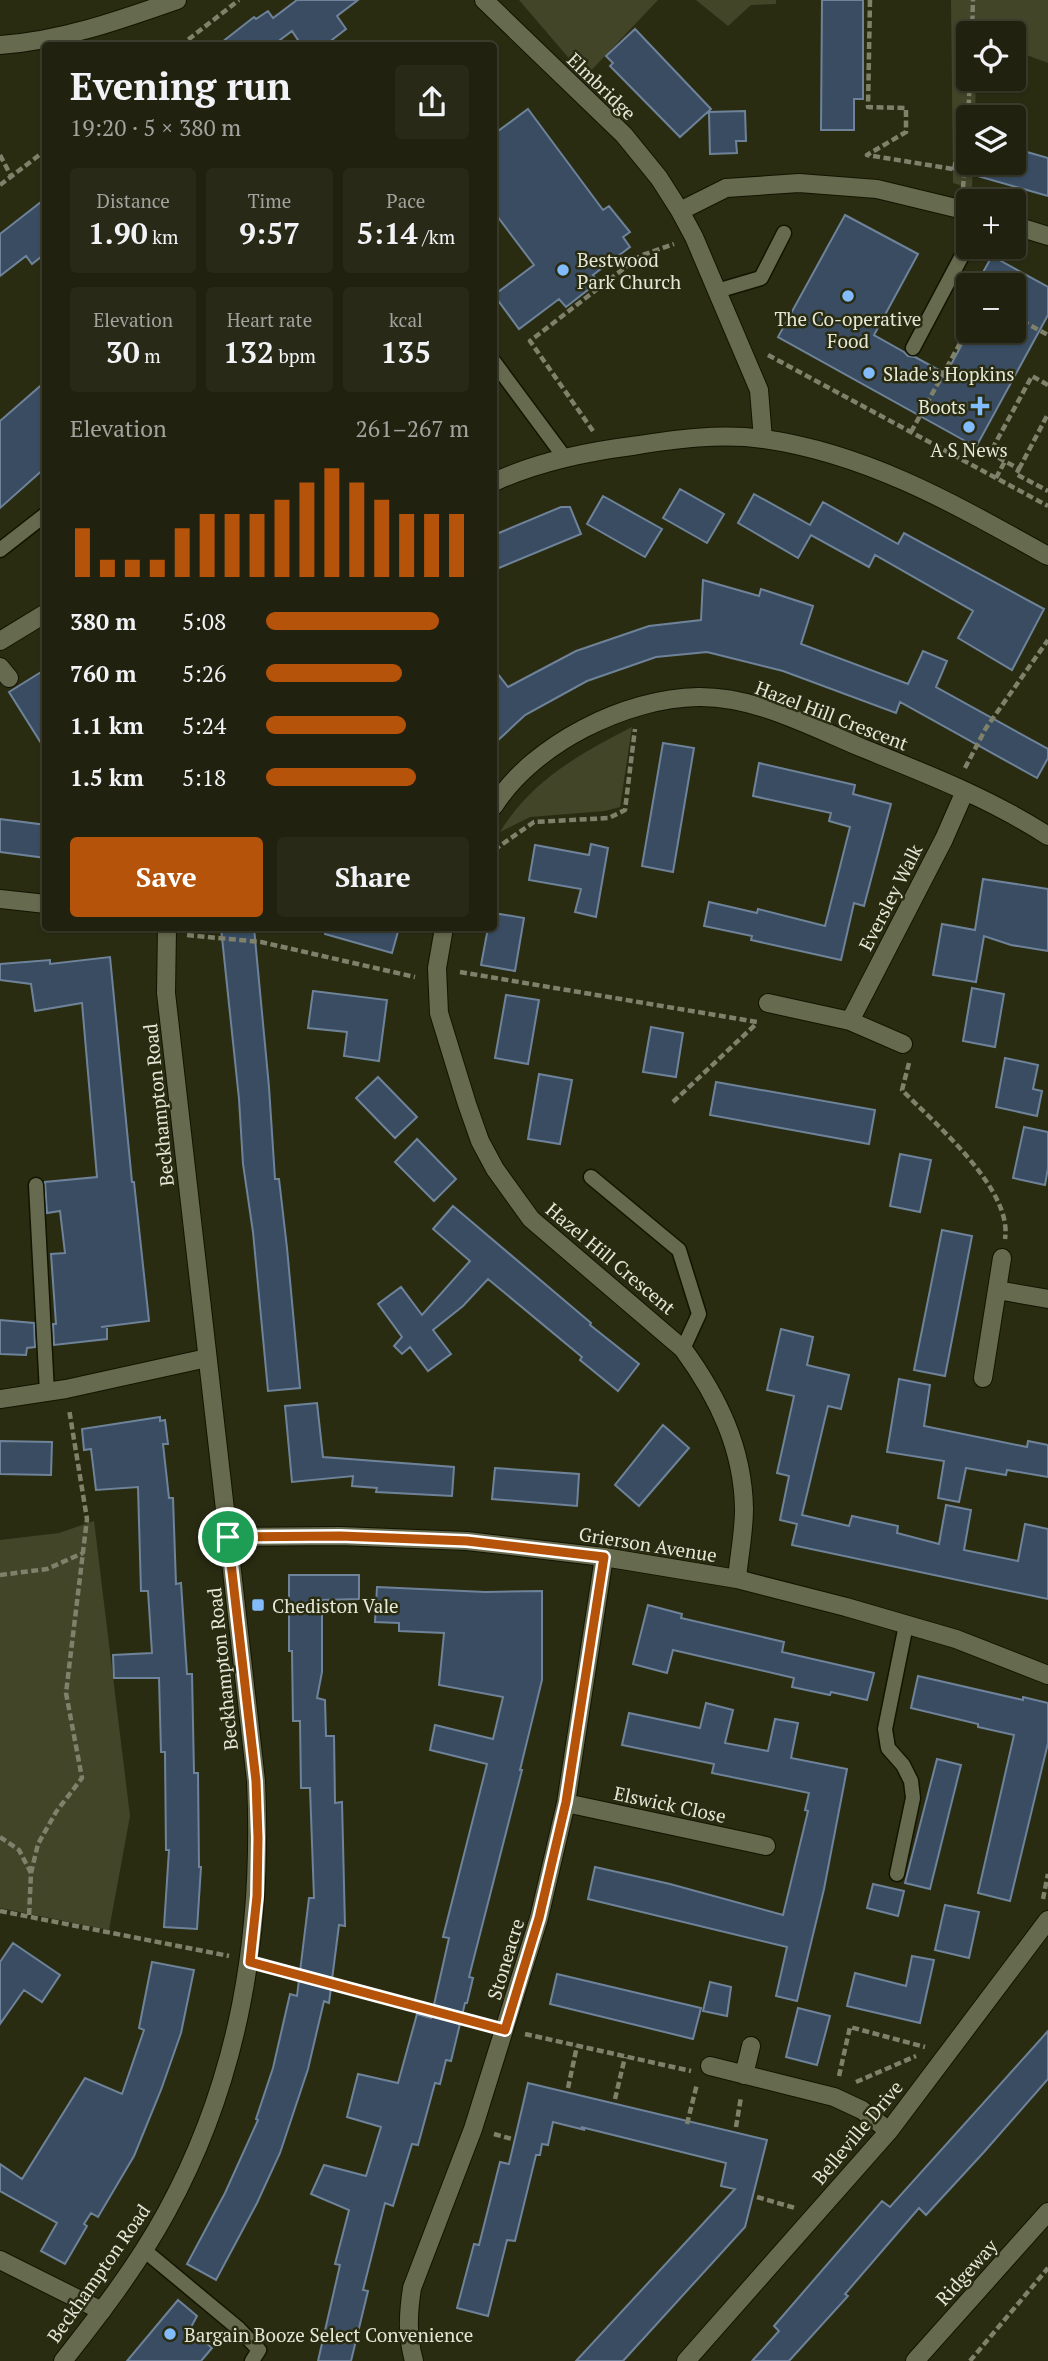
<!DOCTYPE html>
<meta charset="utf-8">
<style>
:root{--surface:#20210e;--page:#282917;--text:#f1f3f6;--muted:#a2a39e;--line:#3d3e2e;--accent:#b45309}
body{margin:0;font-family:"PT Serif",serif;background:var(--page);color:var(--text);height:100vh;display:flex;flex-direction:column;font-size:26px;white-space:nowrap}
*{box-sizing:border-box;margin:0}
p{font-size:23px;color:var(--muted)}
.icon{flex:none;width:38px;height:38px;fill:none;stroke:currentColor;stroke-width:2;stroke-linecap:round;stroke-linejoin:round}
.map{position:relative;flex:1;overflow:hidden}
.panel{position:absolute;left:42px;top:42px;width:455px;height:889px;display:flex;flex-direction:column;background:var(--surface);border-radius:7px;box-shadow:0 2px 5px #0004,0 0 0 2px var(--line)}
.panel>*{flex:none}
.tools{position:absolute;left:956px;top:21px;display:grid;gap:14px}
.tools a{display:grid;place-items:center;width:70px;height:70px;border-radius:7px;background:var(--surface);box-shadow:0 2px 5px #0004,0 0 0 2px var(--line);font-size:35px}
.pin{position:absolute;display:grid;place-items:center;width:60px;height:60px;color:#fff;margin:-30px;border:4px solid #fff;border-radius:50%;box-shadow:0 2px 7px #0007}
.round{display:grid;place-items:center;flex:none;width:74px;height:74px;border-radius:7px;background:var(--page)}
.headline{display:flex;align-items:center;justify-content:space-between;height:119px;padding:0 28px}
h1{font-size:38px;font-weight:700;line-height:52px}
.figures{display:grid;grid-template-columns:repeat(3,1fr);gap:10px;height:119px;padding:7px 28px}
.figures div{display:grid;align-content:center;border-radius:7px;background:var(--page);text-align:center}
.figures b{font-size:30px;font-weight:700}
.figures small{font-size:19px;font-weight:400}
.figures p{font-size:19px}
.chart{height:196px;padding:14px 28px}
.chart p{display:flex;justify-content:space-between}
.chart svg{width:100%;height:126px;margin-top:7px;stroke:var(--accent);stroke-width:6}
.action{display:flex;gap:14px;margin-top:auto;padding:14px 28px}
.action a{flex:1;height:80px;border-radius:7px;background:var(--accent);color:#fff;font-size:28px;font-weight:700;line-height:80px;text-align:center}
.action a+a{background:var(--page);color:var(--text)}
ul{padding:0 28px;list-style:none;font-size:23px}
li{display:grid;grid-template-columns:112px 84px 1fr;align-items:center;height:52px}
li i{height:18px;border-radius:9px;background:var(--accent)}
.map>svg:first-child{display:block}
</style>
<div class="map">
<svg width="1048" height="2361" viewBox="0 0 1048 2361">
<rect width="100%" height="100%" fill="#2a2c12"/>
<path fill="#424528" d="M519,0h139l-73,77z
M696,0h80v4l-25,1 -23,21z
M951,0h97v63l-35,-13v-17h-45v46h8l-1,38h-7v46h5l-1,26 -19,-6z
M632,727l-12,80 -15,4 -75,6 -30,15c31,-51 79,-78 132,-105z
M94,1521l36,295 -21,114 -109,-22v-368l59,-7z"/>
<path fill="#394c61" stroke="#6e839a" stroke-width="2" d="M297,0h61l-21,16 9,13 -22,17h-22l-10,-15 -20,15h-55l37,-29 2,2 12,-8 5,7z
M822,0h41v99h-9v31h-33z
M635,29l76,80 -31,28 -70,-71 3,-3 -7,-7z
M528,109l75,101 6,-4 21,26 -7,5 7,10 -37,28 5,7 -32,25 -7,-8 -40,30 -25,-34 40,-30 -40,-53v-78z
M745,111l1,30h-10l1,12 -27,1 -1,-42z
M1013,148l35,10v38l-95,-27 1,-6h59z
M46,198v55l-14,11 -6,-8 -26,20v-42z
M845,215l73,39 -44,81 30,17 4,4 7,1 31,17 23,-43h44v-46h-37l16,-29 56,31v28l-72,132 -198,-110z
M46,381v86l-46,41v-87z
M680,489l44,25 -17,29 -44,-25z
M754,494l56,31 13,-23 75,42 6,-11 140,76 -32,61 -54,-32 15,-27 -98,-56 -6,12 -58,-32 -13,23 -60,-35z
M603,496l59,33 -17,28 -58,-33z
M561,507h9l11,27 -87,36v-35z
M703,580l56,16 2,-7 52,17 -12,38 107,40 15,-33 24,10 -11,26 112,62v9l-11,20 -137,-76 -4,11 -113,-42 -76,-19 -51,5 -69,24 -62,34 -31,29v-75l14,18 68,-36 73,-25 52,-6z
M46,669v82l-37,-59z
M663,743l31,5 -21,124 -31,-6z
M759,763l96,22 -2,9 38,10 -27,102 -10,-3 -13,57 -90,-20 1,-4 -48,-10 5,-24 48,11 1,-4 67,17 25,-99 -21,-6 2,-8 -78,-17z
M0,819l46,6v33l-46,-6z
M591,844l17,4 -12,69 -21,-5 6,-23 -52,-9 6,-35 54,10z
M983,879l65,10v62l-37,-6 -27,-9 -8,46 -43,-7 9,-51 33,6z
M494,913l30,5 -9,53 -34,-6 7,-37h6z
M221,928h33l15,159 6,92h4l8,69 13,140 -32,3 -15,-159 -10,-68 -4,-65z
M326,928h73l-7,25 -67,-19z
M110,957l22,225h2l15,139 -48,6h6v12l-53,6 -1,-21h3l-5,-70 14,-1 -5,-42 -13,2 -2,-31 52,-5 -15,-174 -47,8 -4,-27 -31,-4v-16l50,-4v4z
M972,988l32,6 -9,53 -32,-6z
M313,991l74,9 -8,61 -35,-5 3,-24 -39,-4z
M506,995l33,5 -11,64 -33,-6z
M651,1027l32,6 -7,44 -33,-5z
M1005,1058l33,7 -5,24 9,2 -5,25 -41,-9z
M539,1074l33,6 -12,64 -32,-5z
M378,1077l39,40 -22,21 -39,-40z
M716,1082l159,28 -6,34 -159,-29z
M1024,1127l24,5v36l-3,17 -32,-7z
M417,1139l39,40 -22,22 -39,-39z
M900,1154l31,6 -11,52 -30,-6z
M453,1206l138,117 -1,2 49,39 -21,27 -38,-31 2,-3 -94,-78 -25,27 -30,24 18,24 -23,17 -18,-24 -8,7 -8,-8 8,-9 -24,-33 23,-17 21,28 48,-54 -37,-32z
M942,1230l30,6 -27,140 -31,-6z
M0,1320l34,3 1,24 -8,1 -1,7 -26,-1z
M781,1329l32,8 -6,28 42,10 -8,34 -13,-3 -26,109 47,11 3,-10 46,10 -1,7 42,11 7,-39 25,5 -7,40 54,11 7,-37 23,5v70l-256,-54 5,-21 -17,-4 9,-44 -12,-3 17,-77 -27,-6z
M899,1379l31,6 -6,41 103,21 1,-6 20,4v32l-41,-7 -1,5 -40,-7 -7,34 -21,-4 6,-37 -57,-9z
M317,1403l6,54 131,10 -2,29 -76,-4 1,-4 -25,-2 1,-10 -61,6 -7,-76z
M160,1417v4l5,-1 3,24h-5l6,54h4l3,86 5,-1 6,91h5l2,99h4l1,94h2l-4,62 -33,-2 5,-77h-3l-1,-98h-4l-2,-74h-45l-1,-23 39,-2 -4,-62h-7l-3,-104 -42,3 -5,-41 -7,1 -2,-21z
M663,1425l26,23 -50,58 -24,-21z
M0,1441l52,1 -1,33 -51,-1z
M495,1468l84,6 -2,32 -85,-7z
M289,1575h70v24l-37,1v72l-5,26 8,2 1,36h8l1,67 7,-1 3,124 -6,-1 -10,78 -5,-2 -16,68 -28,84 -23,50 -41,77 -29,-16 38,-71 33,-73 -2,-1 17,-51 17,-74 7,2 12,-98h5l-4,-110h-9l-1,-67h-7l-1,-70h-3z
M377,1587l108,5 57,-1v89l-22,90h2l-53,207 4,1 -6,25h-2l-14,58 -5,-1 -6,24 -5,-1 -17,62 -6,-1 -19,62 -8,-3 -22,87 5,1 -17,70h-33l22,-96 -5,-1 14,-54 -38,-16 13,-29 42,11 15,-49 -34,-10 11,-43 40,9 19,-69 14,4 18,-80 -6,-1 44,-173 -57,-14 5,-25 58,14 10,-42 -64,-12 5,-52 -45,-2v-8l-24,-1z
M648,1605l34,9 -1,4 103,24 -2,10 92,21 -7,27 -36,-8 -1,3 -38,-8 2,-9 -121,-28 -6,23 -34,-9z
M918,1676l105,24v-3l25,6v40l-38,158 -32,-8 36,-158 -36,-8v-3l-67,-16z
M706,1703l27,7 -8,33 43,8 7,-32 23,4 -7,35 56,11 -23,120 -27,112 -21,-5 11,-49 -199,-48 7,-32 75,17 113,31 25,-104 -3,-1 4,-17 -97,-20 2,-9 -92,-19 7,-32 71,15z
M937,1759l24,6 -31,124 -25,-6z
M873,1884l31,7 -6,25 -31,-8z
M945,1905l34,7 -10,46 -34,-8z
M13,1943l47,32 -18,27 -18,-12 -24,34v-62z
M912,1956l22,4 -14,63 -73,-17 8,-33 51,13z
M152,1962l42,8 -13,63 -20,57 -27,66 -36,61 -7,-4 -7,11 3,2 -22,38 -24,-13 16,-28 -57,-32v-27l22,15 63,-101 37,16 22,-64 -5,-2z
M557,1974l144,34 -8,31 -143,-35z
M710,1982l21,5 -4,29 -24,-5z
M798,2008l32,8 -13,49 -31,-8z
M1048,2031v48l-64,73 -58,63 -7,-7 -74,86 3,2 -59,65h-37l27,-30 -5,-5 108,-125 8,6z
M528,2083l239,57 -22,87 -122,134h-47l159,-172 -14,-3 5,-23 -145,-36 4,3 -32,-8 -5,23 -6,-1 -2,11h-4l-21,86 -8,-1 -19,76 -31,-8 17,-64 5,1 21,-83 9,2z
M178,2300l19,16 -7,13 22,19 -11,13h-74z"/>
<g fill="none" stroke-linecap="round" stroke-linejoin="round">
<defs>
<path id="service" d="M717,291l44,-13 23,-45
M913,348l52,-98 3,-11
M494,362l71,96
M0,550l46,-36
M591,1177l88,73 20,64 -16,35
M36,1185l11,207
M897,1874l16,-76 -2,-17 -8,-16 -15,-17 -3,-19 21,-104
M144,2250l95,79 20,21 -7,11"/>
<path id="minor" d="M484,0l140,135 35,43 21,33 14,26 65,153 4,49
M0,45c61,-4 120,-25 177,-45
M680,211l46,-23 73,-5 78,6 91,22
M1013,225l35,11
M0,641l46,-28
M0,667l9,11
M494,806c39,-62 132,-108 204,-109 56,-1 112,29 162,50 64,26 130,51 188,89
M0,899l46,5
M444,928l-7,40 2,45 28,91 13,37 15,28 36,50 152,130c35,48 60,99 61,160 0,23 -5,47 -7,70
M768,1003l82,18 53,23
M850,1021l94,-182 21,-48
M997,1290l51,9
M983,1378l19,-120
M0,1399l66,-10 141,-31
M228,1537l112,-1 127,5 137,16 133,22 109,28 110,32 92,36
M566,1803l200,43
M710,2066l124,31 28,13 27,21
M744,2075l7,-29
M0,2260l102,51
M414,2361c-7,-25 -6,-47 -2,-73l61,-159 66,-211 27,-115 38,-246
M686,2361l203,-230 159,-211"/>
<path id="tertiary" d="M494,482c43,-20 91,-30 138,-36 44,-7 88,-13 132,-7 105,15 194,67 284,117
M63,2361c37,-47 74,-95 103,-148 74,-135 97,-280 90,-432l-90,-788 1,-65
M915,2361l133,-149"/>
</defs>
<use href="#service" stroke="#131400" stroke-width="17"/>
<use href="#minor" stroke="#131400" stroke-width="20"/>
<use href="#tertiary" stroke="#131400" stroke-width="20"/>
<path stroke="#7f816b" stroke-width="4.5" stroke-dasharray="7 3.5" stroke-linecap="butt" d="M870,0l-2,107 38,1v24l-39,23 98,16
M972,33l1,-33
M180,46l59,-46
M968,117l2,-38
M0,155l11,21
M0,185l46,-35
M963,188l5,-69
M956,304l12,7
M1013,316l35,19
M768,355l280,151
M1048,385l-16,-9 -42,77 29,16 -3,5 32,17
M593,431l-63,-90 110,-85 34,-12
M911,432l57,-103
M1019,469l29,-55
M996,478l9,-17
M965,768l21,-40 62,-88
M494,850l40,-28 75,-4 16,-8 10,-81
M187,935l74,7 154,35
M460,972l297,50
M909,1063l-7,27c33,34 111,99 103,149
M673,1102l83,-78
M0,1575l47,-6 36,-16
M0,1837l19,13 12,23 -2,44
M31,1873l7,-29 18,-32 26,-34 -16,-85 21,-174 -18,-110
M1043,1899l5,-25
M0,1911l229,45
M268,1966l215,58
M525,2034l166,37
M839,2076l11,-49 75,20
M856,2082l60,-26
M568,2088l9,-42
M615,2099l10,-42
M687,2124l10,-40
M736,2127l5,-30
M494,2134l18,5
M757,2197l38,11
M970,2361l78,-93"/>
<use href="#service" stroke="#666a4e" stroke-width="14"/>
<use href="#minor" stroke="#666a4e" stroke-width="18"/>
<use href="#tertiary" stroke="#666a4e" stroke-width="18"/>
</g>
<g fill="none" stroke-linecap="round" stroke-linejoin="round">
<defs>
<path id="route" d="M340,1536l127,5 137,16 -38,245 -27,116 -34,112 -255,-68 7,-66 1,-58 -2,-57 -28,-244z"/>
</defs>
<use href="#route" stroke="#fff" stroke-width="14"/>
<use href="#route" stroke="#b45309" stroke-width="9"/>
</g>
<g fill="#83bcfb" stroke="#2a2c12" stroke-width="2.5">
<circle cx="563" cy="270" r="7"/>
<circle cx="848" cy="296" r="7"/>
<circle cx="869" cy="373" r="7"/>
<path d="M976.5 395.5h7v7h7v7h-7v7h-7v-7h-7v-7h7z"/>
<circle cx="969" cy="427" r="7"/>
<rect x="251" y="1598" width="14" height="14" rx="3.5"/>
<circle cx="170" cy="2334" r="7"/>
</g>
<g text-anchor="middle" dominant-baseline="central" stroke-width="5" stroke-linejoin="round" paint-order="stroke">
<g font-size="19" fill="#e5e7d7" stroke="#2a2c12">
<text transform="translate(602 86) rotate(44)">Elmbridge</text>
<text transform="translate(832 715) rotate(21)">Hazel Hill Crescent</text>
<text transform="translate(890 897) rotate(-63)">Eversley Walk</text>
<text transform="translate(158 1105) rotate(-96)">Beckhampton Road</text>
<text transform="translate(611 1258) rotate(40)">Hazel Hill Crescent</text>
<text transform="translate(648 1544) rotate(9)">Grierson Avenue</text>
<text transform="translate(222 1669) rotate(-96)">Beckhampton Road</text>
<text transform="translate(670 1804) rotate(12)">Elswick Close</text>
<text transform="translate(505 1959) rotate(-73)">Stoneacre</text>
<text transform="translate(857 2132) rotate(-50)">Belleville Drive</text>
<text transform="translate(966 2272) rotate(-48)">Ridgeway</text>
<text transform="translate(98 2273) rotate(-55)">Beckhampton Road</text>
</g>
<g font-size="19" fill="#e5e7d7" stroke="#2a2c12" text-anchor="start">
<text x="577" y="259">Bestwood<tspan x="577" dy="22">Park Church</tspan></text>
<text x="848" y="318" text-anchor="middle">The Co-operative<tspan x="848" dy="22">Food</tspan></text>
<text x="883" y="373">Slade's Hopkins</text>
<text x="966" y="406" text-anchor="end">Boots</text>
<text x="969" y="449" text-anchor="middle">A S News</text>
<text x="272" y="1605">Chediston Vale</text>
<text x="184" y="2334">Bargain Booze Select Convenience</text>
</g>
</g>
</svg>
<div class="tools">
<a><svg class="icon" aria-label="locate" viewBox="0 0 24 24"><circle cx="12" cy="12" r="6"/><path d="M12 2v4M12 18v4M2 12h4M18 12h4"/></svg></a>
<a><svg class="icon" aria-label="layers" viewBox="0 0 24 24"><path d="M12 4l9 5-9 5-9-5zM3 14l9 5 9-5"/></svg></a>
<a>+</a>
<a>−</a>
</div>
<div class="pin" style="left:228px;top:1537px;background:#1e9e55"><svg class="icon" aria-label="arrive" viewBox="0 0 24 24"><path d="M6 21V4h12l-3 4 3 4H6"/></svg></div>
<section class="panel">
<div class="headline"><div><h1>Evening run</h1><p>19:20 · 5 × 380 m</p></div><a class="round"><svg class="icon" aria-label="share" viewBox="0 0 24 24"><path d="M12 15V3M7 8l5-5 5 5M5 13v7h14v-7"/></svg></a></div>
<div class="figures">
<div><p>Distance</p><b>1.90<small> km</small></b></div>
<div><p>Time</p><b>9:57</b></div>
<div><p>Pace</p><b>5:14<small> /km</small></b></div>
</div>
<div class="figures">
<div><p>Elevation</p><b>30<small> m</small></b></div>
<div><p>Heart rate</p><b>132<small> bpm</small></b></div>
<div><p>kcal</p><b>135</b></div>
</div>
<div class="chart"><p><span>Elevation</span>261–267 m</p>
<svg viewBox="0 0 160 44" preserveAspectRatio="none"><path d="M5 44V27M15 44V38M25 44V38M35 44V38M45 44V27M55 44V22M65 44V22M75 44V22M85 44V17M95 44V11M105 44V6M115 44V11M125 44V17M135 44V22M145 44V22M155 44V22"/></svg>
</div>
<ul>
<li><b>380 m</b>5:08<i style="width:85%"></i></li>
<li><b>760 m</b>5:26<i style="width:67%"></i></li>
<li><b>1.1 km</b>5:24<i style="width:69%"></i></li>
<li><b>1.5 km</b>5:18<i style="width:74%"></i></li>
</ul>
<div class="action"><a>Save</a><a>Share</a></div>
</section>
</div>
